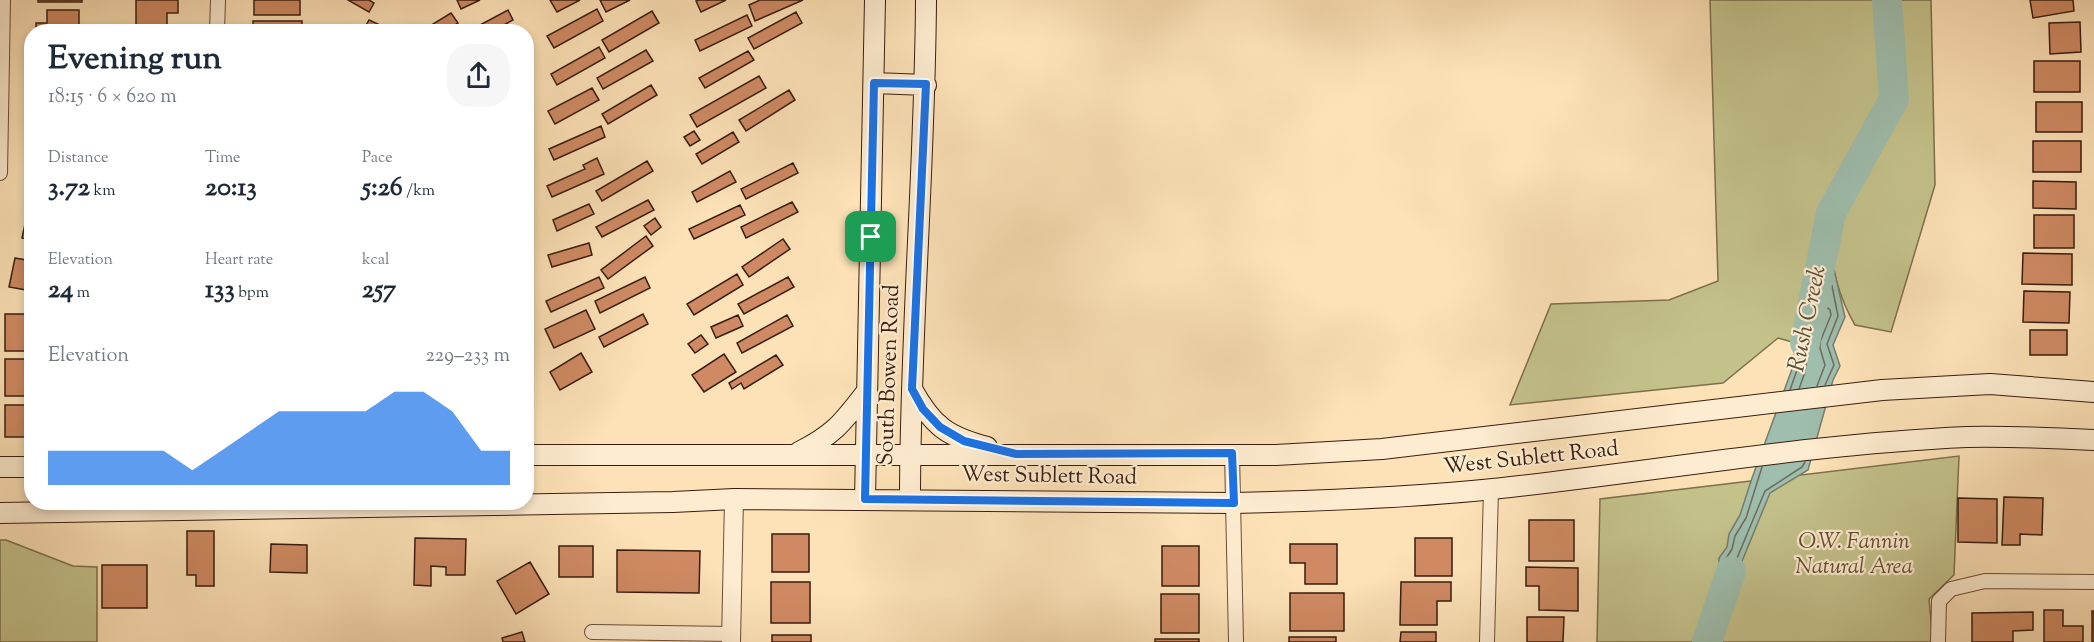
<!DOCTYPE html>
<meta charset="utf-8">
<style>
:root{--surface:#fff;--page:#f6f6f7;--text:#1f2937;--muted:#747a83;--accent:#1a73e8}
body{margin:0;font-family:"Sorts Mill Goudy",serif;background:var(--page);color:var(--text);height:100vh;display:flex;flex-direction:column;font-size:22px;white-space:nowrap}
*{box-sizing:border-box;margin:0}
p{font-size:20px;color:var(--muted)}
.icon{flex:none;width:33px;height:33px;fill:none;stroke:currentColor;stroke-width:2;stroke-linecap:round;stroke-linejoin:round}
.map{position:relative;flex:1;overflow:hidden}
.details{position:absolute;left:24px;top:24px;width:510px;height:486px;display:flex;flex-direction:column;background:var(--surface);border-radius:24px;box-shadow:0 3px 9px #0003}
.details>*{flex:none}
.pin{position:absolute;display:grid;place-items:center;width:51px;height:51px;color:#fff;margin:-26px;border-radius:12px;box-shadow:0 3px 9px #0006}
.round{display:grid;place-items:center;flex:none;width:63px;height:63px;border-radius:24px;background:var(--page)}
.summary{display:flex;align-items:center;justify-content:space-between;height:102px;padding:0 24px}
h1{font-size:33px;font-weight:700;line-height:45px}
.metrics{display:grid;grid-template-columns:repeat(3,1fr);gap:9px;height:102px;padding:6px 24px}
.metrics div{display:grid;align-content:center}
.metrics b{font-size:26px;font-weight:700}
.metrics small{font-size:16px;font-weight:400}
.metrics p{font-size:16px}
.chart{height:168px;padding:12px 24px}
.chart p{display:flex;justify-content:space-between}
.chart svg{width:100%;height:108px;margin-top:6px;fill:var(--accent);opacity:.7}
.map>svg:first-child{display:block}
</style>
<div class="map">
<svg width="2094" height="642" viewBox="0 0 2094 642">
<rect width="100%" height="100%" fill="#fde2b7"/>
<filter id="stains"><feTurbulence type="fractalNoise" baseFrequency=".00333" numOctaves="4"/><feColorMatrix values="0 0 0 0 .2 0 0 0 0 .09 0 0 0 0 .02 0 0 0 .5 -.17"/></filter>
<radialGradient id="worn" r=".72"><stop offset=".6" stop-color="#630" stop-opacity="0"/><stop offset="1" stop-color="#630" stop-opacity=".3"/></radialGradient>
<path fill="#c4c28b" stroke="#7e6f4d" stroke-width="1.5" d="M1710,0h221l4,185 -44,147 -36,-7c-16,-27 -25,-61 -26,-93l-11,-3 -5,32 7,24 -24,58 -18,-5 -55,45 -213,22 41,-101 118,-4 49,-19z
M1959,456l-5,119 -25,24 4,43h-336l3,-143z
M0,540h6l67,26 24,1v75h-97z"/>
<path fill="#9fbead" stroke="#767d6e" stroke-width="1.5" d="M1818,229l11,3v16l16,69 -12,28 7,21 -7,14 -25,90 -38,23 -48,117 -9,-3v-25l6,-12v-12l8,-11 2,-13 11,-19 12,-37 40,-109 4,-26 25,-58 -8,-24z"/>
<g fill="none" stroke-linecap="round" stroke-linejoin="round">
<path stroke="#6c6d5e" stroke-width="1.5" d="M1799,389l6,-17 4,-25 16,-37 3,-2 2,2 1,5 -11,27v6l5,17 -8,21
M1790,390l7,-20 5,-25 25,-60 3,-2 2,3 6,30 -11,28 7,21 -9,20
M1762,467l-16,51 -11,18 -3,13 -7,11v13l-6,10 3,6 3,-2 40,-96 37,-24 3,-5"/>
<path stroke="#9fbead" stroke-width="30" d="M1805,343l26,-130 63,-114 -7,-99
M1707,642l24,-71"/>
</g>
<path fill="#cf8a63" stroke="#391c0f" stroke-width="1.5" d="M38,0h44v2h-44z
M136,0h42v13h-11v13h-31z
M254,0h46v15h-46z
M348,0h21l5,3 -5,9z
M457,0h23l-19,9z
M550,0h30l-23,12z
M600,0h30l-24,12z
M699,0h27l-25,12 -5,-11z
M760,0h43l-48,21 -6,-16z
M2030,0h43l1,11 -41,7z
M597,9l6,12 -49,27 -7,-12z
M47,10h32v22h-43v-9h11z
M508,10l5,10 -22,12h-24z
M652,11l7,12 -50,29 -7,-12z
M796,12l6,11 -48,26 -6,-11z
M451,13l7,10 -14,9h-24z
M747,15l5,11 -52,25 -5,-11z
M369,20l9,4 -4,8 -10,-3z
M253,21h49v11h-49z
M2080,22l1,30 -31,2 -1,-31z
M599,47l6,11 -48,27 -6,-11z
M646,50l7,11 -50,28 -6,-11z
M748,51l6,9 -49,28 -6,-10z
M2034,61h46v31h-46z
M759,76l7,12 -69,39 -7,-12z
M651,85l6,10 -49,29 -6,-10z
M592,88l7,12 -44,24 -7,-13z
M789,90l6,10 -49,31 -7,-11z
M2036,102h46v30h-46z
M601,126l4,11 -51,23 -5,-11z
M694,131l6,9 -10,6 -6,-9z
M733,132l6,10 -37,22 -6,-10z
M2033,141h48v31h-48z
M597,158l7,16 -52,23 -5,-11 38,-17 -2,-4z
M647,161l6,10 -51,30 -6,-10z
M793,163l5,10 -52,26 -5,-10z
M730,171l6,11 -39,20 -5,-10z
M2033,181l43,1v27l-43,-1z
M648,200l6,10 -52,27 -6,-10z
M792,202l6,10 -52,26 -5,-11z
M589,204l5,10 -37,17 -4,-11z
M740,205l5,10 -51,24 -5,-10z
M29,206h3v34l-10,-2z
M2034,215h40v33h-40z
M655,218l6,9 -10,8 -7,-9z
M646,236l7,10 -45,33 -7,-9z
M783,239l7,10 -41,28 -7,-10z
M589,243l3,12 -40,12 -4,-12z
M2023,253l49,1v31l-50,-1z
M15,258l17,3v30l-23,-4z
M737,274l6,11 -49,30 -7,-11z
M599,277l5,11 -53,24 -5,-11z
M645,277l5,11 -50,25 -5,-12z
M788,277l6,10 -50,27 -6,-10z
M2024,291l46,1 -1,31 -46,-1z
M586,310l9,19 -41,19 -9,-19z
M5,314h27v37h-27z
M643,314l5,10 -44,23 -5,-10z
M738,315l5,11 -27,12 -5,-11z
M787,315l6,11 -51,27 -5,-10z
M2030,330h37v25h-37z
M701,335l7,9 -13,9 -7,-9z
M581,353l11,19 -32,18 -10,-18z
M724,354l12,18 -32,20 -12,-17z
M776,355l7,10 -39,24 -3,-6 -9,6 -3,-6z
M5,359h27v37h-27z
M5,405h27v32h-27z
M2004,497l39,1 -1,37 -22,-1v11h-18z
M1958,498l39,1v44l-39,-1z
M1529,520h45v41h-45z
M187,531h27v55h-18v-11h-9z
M772,534h37v38h-37z
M415,538l51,1 -1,36h-19v-8l-15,-1v20l-17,-1z
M1415,538h37v38h-37z
M271,544l36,1v28l-37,-1z
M1290,544h47v40h-32v-21h-15z
M559,546h34v31h-34z
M1162,546h37v40h-37z
M617,550l83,1 -1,42 -82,-1z
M530,562l19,32 -33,20 -19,-33z
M102,565h45v43h-45z
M1526,567l52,1v43l-39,-1v-24h-13z
M771,582h39v41h-39z
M1401,582h50v19h-14v24h-37z
M1290,593h54v38h-54z
M1161,594h38v39h-38z
M2044,610h19v16h20v16h-39z
M2092,611h2v31h-2z
M2033,612v18l-20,1v11h-41v-29z
M1527,617h37l-1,25h-36z
M522,632l3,10h-22l-1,-4z
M1401,632h35v10h-36z
M772,635h39v7h-39z
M1289,637h47v5h-47z
M1155,639h44v3h-44z"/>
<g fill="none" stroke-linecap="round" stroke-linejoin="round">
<defs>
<path id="minor" d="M217,32l1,-32
M0,173l3,-173
M1232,453l4,189
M592,632l140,2
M1487,642l4,-153
M1938,642l1,-41 12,-12 34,-8 109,1"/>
<path id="tertiary" d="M731,642l3,-143"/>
<path id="secondary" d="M874,83l52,2
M912,389c20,36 35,48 75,58
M799,452c36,-18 44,-30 68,-61
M526,455h750l106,-6 500,-59 108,-6 104,8
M0,467h32
M865,499l10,-499
M910,499c0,-166 15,-332 16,-499
M0,513l673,-11 61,-3 500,4c86,-2 173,-5 259,-14 158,-17 315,-45 474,-52 42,-1 85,1 127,3"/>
</defs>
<use href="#minor" stroke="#6a4e39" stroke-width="16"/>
<use href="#tertiary" stroke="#6a4e39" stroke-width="20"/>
<use href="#secondary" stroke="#391c0f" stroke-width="22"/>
<use href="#minor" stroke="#feecd0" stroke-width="14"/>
<use href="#tertiary" stroke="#feecd0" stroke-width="18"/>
<use href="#secondary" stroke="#feecd0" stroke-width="20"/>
</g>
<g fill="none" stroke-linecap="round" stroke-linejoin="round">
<defs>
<path id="route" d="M874,83l52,1 -14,305 11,20 17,18 24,14 52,13 216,-1 2,50 -369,-4z"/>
</defs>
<use href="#route" stroke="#fff" stroke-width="12"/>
<use href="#route" stroke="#1a73e8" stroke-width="8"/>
</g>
<g text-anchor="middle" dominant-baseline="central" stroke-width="4.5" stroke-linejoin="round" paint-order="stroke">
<g font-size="22" fill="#391c0f" stroke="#feecd0">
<text transform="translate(890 375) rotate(-88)">South Bowen Road</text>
<text transform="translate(1531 459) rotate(-6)">West Sublett Road</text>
<text transform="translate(1049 477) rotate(1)">West Sublett Road</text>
</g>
<g font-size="22" font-style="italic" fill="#634e34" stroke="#feecd0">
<text x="1854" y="543">O.W. Fannin<tspan x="1854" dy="25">Natural Area</tspan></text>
</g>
<g font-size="24" font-style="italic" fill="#584d3e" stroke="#feecd0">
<text transform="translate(1808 319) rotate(-78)">Rush Creek</text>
</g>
</g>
<rect width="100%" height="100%" filter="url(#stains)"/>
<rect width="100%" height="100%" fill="url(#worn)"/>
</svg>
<div class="pin" style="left:871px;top:237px;background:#1e9e55"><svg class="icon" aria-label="arrive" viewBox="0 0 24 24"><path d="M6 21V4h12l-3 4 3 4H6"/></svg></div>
<section class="details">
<div class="summary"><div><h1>Evening run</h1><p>18:15 · 6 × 620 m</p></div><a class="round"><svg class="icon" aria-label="share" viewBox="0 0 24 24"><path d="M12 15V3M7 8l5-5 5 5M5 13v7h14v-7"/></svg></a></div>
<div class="metrics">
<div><p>Distance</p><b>3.72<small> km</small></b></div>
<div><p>Time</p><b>20:13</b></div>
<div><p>Pace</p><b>5:26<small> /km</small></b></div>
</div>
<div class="metrics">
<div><p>Elevation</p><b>24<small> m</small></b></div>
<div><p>Heart rate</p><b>133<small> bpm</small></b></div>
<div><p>kcal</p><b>257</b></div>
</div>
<div class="chart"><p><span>Elevation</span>229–233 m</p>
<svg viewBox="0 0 160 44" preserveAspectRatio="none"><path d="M0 44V30L10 30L20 30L30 30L40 30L50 38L60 30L70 22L80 14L90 14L100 14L110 14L120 6L130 6L140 14L150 30L160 30V44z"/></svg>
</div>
</section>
</div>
